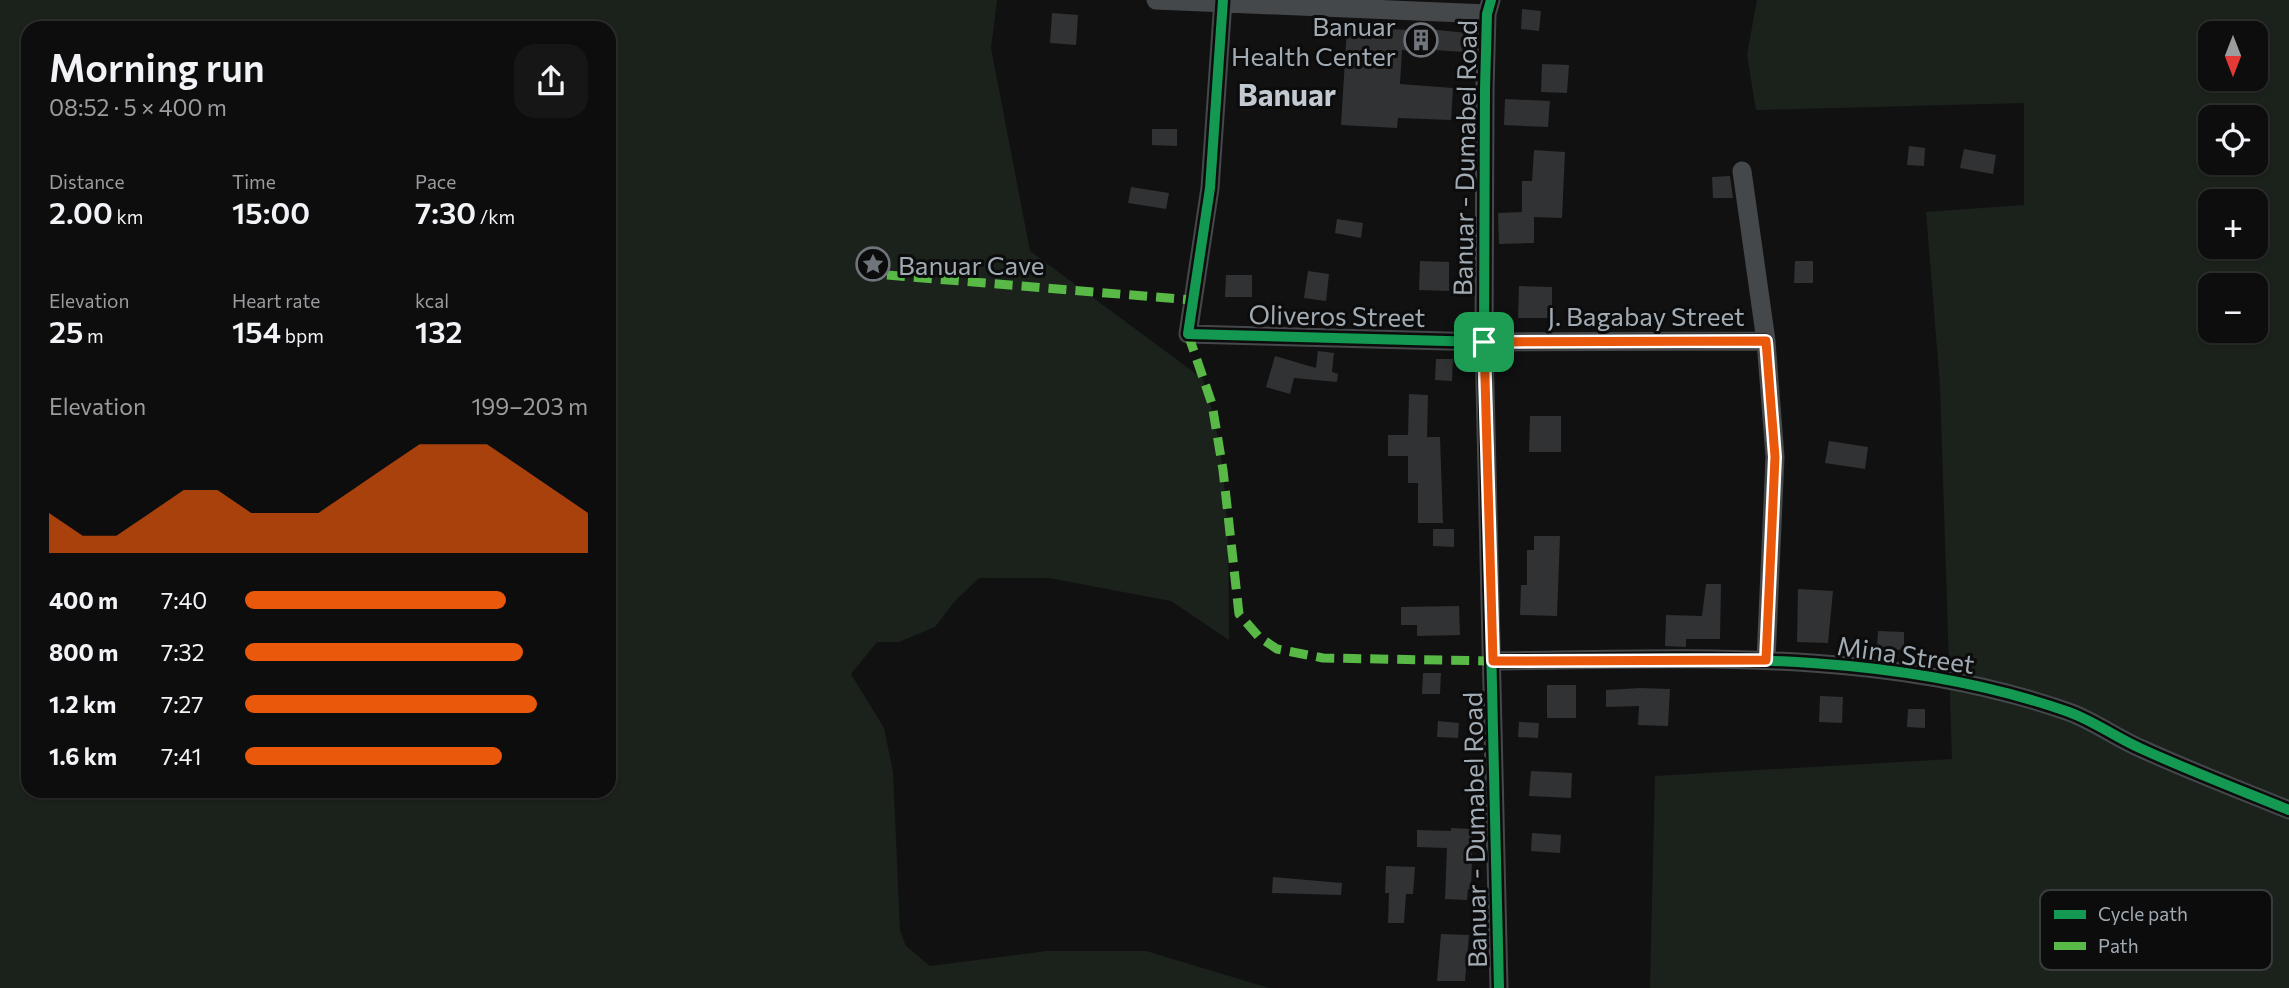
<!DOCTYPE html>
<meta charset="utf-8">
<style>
:root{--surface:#0d0d0e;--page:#161617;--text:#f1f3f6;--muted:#9a9c9e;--line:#2d2d2e;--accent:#ea580c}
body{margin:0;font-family:Commissioner,sans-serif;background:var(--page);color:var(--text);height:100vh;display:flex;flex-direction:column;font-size:26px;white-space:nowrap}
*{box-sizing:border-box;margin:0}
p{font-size:23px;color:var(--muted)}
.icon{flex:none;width:38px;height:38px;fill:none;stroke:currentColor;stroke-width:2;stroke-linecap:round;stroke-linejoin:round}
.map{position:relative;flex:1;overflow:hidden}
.drawer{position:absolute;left:21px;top:21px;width:595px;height:777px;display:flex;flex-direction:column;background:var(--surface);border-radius:21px;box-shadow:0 2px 5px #0004,0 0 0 2px var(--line)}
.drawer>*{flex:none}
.needle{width:46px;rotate:180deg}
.buttons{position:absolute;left:2198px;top:21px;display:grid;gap:14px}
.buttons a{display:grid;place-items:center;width:70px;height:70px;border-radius:14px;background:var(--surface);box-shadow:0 2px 5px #0004,0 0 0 2px var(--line);font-size:35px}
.pin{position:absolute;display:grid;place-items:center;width:60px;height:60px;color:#fff;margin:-30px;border-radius:14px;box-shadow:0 4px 10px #0006}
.round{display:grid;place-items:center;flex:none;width:74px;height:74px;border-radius:21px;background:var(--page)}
.head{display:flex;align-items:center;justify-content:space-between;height:119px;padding:0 28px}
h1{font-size:38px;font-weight:600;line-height:52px}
.figures{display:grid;grid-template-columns:repeat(3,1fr);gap:10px;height:119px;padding:7px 28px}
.figures div{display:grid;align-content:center}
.figures b{font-size:30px;font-weight:600}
.figures small{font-size:19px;font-weight:400}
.figures p{font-size:19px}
.chart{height:196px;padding:14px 28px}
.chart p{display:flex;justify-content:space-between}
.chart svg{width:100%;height:126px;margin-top:7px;fill:var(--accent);opacity:.7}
ul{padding:0 28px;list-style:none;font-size:23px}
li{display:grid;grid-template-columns:112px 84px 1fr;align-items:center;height:52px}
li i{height:18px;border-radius:9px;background:var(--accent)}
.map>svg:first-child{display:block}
</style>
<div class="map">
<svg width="2289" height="988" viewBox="0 0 2289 988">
<rect width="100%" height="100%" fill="#111112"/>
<path fill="#1b221c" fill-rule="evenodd" d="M0,0h997l-6,48 39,203 173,128c28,84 25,173 26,261l-58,-39 -122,-23h-70l-24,23 -20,26 -36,15h-22l-26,32 33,54 9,44 7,159 6,15 24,20 117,-15h99l123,37h-1269zM609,28v763h-581v-763z
M1757,0h532v988h-639l5,-212 297,-17 -12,-374 -14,-173 98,-7v-102l-268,7 -9,-55zM2210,33h46v46h-46zM2210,117h46v46h-46zM2210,201h46v46h-46zM2210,285h46v46h-46z"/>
<path fill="#313234" d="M1522,9l19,2 -2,20 -18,-2z
M1052,13l26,2 -2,30 -26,-2z
M1347,27l61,3v-3l59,6 -2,19 -31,-2v3l-32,-3 -2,34 53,4 -2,32 -53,-2 -1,10 -56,-3z
M1542,64l27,1 -2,28 -26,-1z
M1505,99l45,2 -2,26 -44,-2z
M1152,129h25v17l-25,-1z
M1909,146l16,2 -1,18 -17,-1z
M1964,149l32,6 -3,19 -33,-6z
M1534,150l31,2 -3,66 -28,-1v26l-35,1 -1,-31 24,-1v-31h10z
M1730,176l3,22h-20l-1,-21z
M1131,187l38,6 -3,16 -38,-6z
M1337,219l26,4 -2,15 -26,-5z
M1420,261l29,1v29l-30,-1z
M1795,261h18v22h-19z
M1308,271l21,3 -3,27 -22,-3z
M1226,275h26v22h-27z
M1519,286l33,1v31h-34z
M1318,351l16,2 -2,19 6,2 -1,8 -43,-4 -4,16 -24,-7 9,-31 41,12z
M1436,359h17l-1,22 -17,-1z
M1409,394l19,1 -1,42h13l3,86h-25v-40h-10v-27h-20v-21h20z
M1530,416h31v36h-32z
M1829,441l39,6 -3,22 -40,-6z
M1433,529h21v18l-21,-1z
M1534,536h26l-3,80 -37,-1 1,-30h6v-35h7z
M1706,584h15l-1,55h-34v8l-21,-1 1,-31 36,1z
M1798,589l35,2 -5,52 -31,-1z
M1459,606l1,29 -43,1v-11h-16v-18z
M1878,631l26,1v18l-27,-1z
M1423,673h18l-1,21h-18z
M1547,685h29v33h-29z
M1640,688l30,1 -2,37 -30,-1 1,-19 -33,1v-17z
M1820,696l23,1 -1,26 -23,-1z
M1908,709h17v19l-18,-1z
M1438,721l21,2 -1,15 -21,-1z
M1519,722l20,1 -1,15 -20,-1z
M1531,771l41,2 -1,25 -42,-2z
M1451,828l22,1 -2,60h-3l-1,11 -22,-1 2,-51 -30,-1v-17l34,1z
M1532,833l29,2 -1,18 -29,-2z
M1386,866l29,1 -2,27h-7l-2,29h-16l1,-30h-4z
M1273,877l69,6 -1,12 -69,-2z
M1441,934l28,1 -4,46h-28z"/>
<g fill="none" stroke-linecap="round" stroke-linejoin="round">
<path stroke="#45484a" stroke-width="19" d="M1156,0l331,14
M1223,0l-13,188 -22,146 296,8 282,-1
M1491,0l-4,14 -2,75 -1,253 15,646
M1742,171l24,170 9,116 -9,203
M1493,661c191,-2 389,-14 573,50 27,9 50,27 76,38 48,22 98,41 147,61"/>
<path stroke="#58b947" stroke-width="9" stroke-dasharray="18 9" stroke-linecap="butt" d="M887,275l305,25
M1188,334l24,70 11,66 16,144 20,23 18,12 46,9 170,3"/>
<defs>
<path id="cycleway" d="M1223,0l-13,188 -22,146 296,8 282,-1
M1491,0l-4,14 -2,75 -1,253 15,646
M1493,661c191,-2 389,-14 573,50 27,9 50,27 76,38 48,22 98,41 147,61"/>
</defs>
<use href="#cycleway" stroke="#0c0c0d" stroke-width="15"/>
<use href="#cycleway" stroke="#139951" stroke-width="10"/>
</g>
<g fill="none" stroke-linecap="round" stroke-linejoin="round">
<defs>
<path id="route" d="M1766,341l9,116 -9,203 -273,1 -9,-319z"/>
</defs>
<use href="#route" stroke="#fff" stroke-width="14"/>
<use href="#route" stroke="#ea580c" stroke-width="9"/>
</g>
<defs>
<symbol id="building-ring" viewBox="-11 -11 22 22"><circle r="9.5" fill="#0c0c0d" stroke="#6f757b" stroke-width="1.5"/><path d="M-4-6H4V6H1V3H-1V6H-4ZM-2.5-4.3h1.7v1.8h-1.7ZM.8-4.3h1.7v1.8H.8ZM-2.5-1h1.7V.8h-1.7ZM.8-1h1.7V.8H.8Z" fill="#6f757b"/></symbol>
<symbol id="sight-ring" viewBox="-11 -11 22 22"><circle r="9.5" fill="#0c0c0d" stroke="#6f757b" stroke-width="1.5"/><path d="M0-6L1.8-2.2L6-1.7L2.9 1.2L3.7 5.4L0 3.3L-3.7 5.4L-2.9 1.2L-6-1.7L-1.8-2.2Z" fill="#6f757b"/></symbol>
</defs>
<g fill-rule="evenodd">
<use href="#building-ring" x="1402" y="21" width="38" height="38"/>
<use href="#sight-ring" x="854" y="245" width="38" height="38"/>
</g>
<g text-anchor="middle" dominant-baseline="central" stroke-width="6" stroke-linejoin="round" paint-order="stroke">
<g font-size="26" fill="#a1abb4" stroke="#0c0c0d" text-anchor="end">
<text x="1396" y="25">Banuar<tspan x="1396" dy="30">Health Center</tspan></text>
<text x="898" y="264" text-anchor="start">Banuar Cave</text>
</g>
<g font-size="26" fill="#a1abb4" stroke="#0c0c0d">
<text transform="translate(1464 158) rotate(-89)">Banuar - Dumabel Road</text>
<text transform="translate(1337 315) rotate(1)">Oliveros Street</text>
<text x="1646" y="315">J. Bagabay Street</text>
<text transform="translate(1906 654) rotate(8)">Mina Street</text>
<text transform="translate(1474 830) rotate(-91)">Banuar - Dumabel Road</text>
</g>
<g font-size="30" font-weight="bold" fill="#c2c9d0" stroke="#0c0c0d">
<text x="1287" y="93">Banuar</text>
</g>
</g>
<rect x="2040" y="890" width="232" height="80" rx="10" fill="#0c0c0d" stroke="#393c3f" stroke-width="2"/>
<rect x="2054" y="910" width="32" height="9" fill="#139951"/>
<rect x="2054" y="942" width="32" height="8" fill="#58b947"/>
<g font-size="19" fill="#a1abb4">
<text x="2098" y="921">Cycle path</text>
<text x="2098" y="953">Path</text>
</g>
</svg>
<div class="buttons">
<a><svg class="needle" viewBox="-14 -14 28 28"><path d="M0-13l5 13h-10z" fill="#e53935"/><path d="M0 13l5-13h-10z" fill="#9a9c9e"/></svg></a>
<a><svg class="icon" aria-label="locate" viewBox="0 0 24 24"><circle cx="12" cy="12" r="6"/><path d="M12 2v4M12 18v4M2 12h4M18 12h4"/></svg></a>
<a>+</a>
<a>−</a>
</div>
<div class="pin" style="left:1484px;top:342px;background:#1e9e55"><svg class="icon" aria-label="arrive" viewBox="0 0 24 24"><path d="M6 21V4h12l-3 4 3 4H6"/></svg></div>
<section class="drawer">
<div class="head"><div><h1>Morning run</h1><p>08:52 · 5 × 400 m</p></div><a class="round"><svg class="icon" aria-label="share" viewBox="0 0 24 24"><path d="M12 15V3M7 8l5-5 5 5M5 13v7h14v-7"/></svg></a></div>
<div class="figures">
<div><p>Distance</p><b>2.00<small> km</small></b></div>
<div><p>Time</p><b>15:00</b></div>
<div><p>Pace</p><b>7:30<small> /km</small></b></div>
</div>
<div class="figures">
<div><p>Elevation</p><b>25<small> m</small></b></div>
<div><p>Heart rate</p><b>154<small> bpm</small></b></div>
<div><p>kcal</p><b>132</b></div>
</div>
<div class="chart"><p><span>Elevation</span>199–203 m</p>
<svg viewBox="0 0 160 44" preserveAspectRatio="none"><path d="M0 44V30L10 38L20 38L30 30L40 22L50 22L60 30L70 30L80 30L90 22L100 14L110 6L120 6L130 6L140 14L150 22L160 30V44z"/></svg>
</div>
<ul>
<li><b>400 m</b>7:40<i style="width:76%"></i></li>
<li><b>800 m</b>7:32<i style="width:81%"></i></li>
<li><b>1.2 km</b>7:27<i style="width:85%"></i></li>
<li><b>1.6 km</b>7:41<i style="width:75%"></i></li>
</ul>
</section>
</div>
